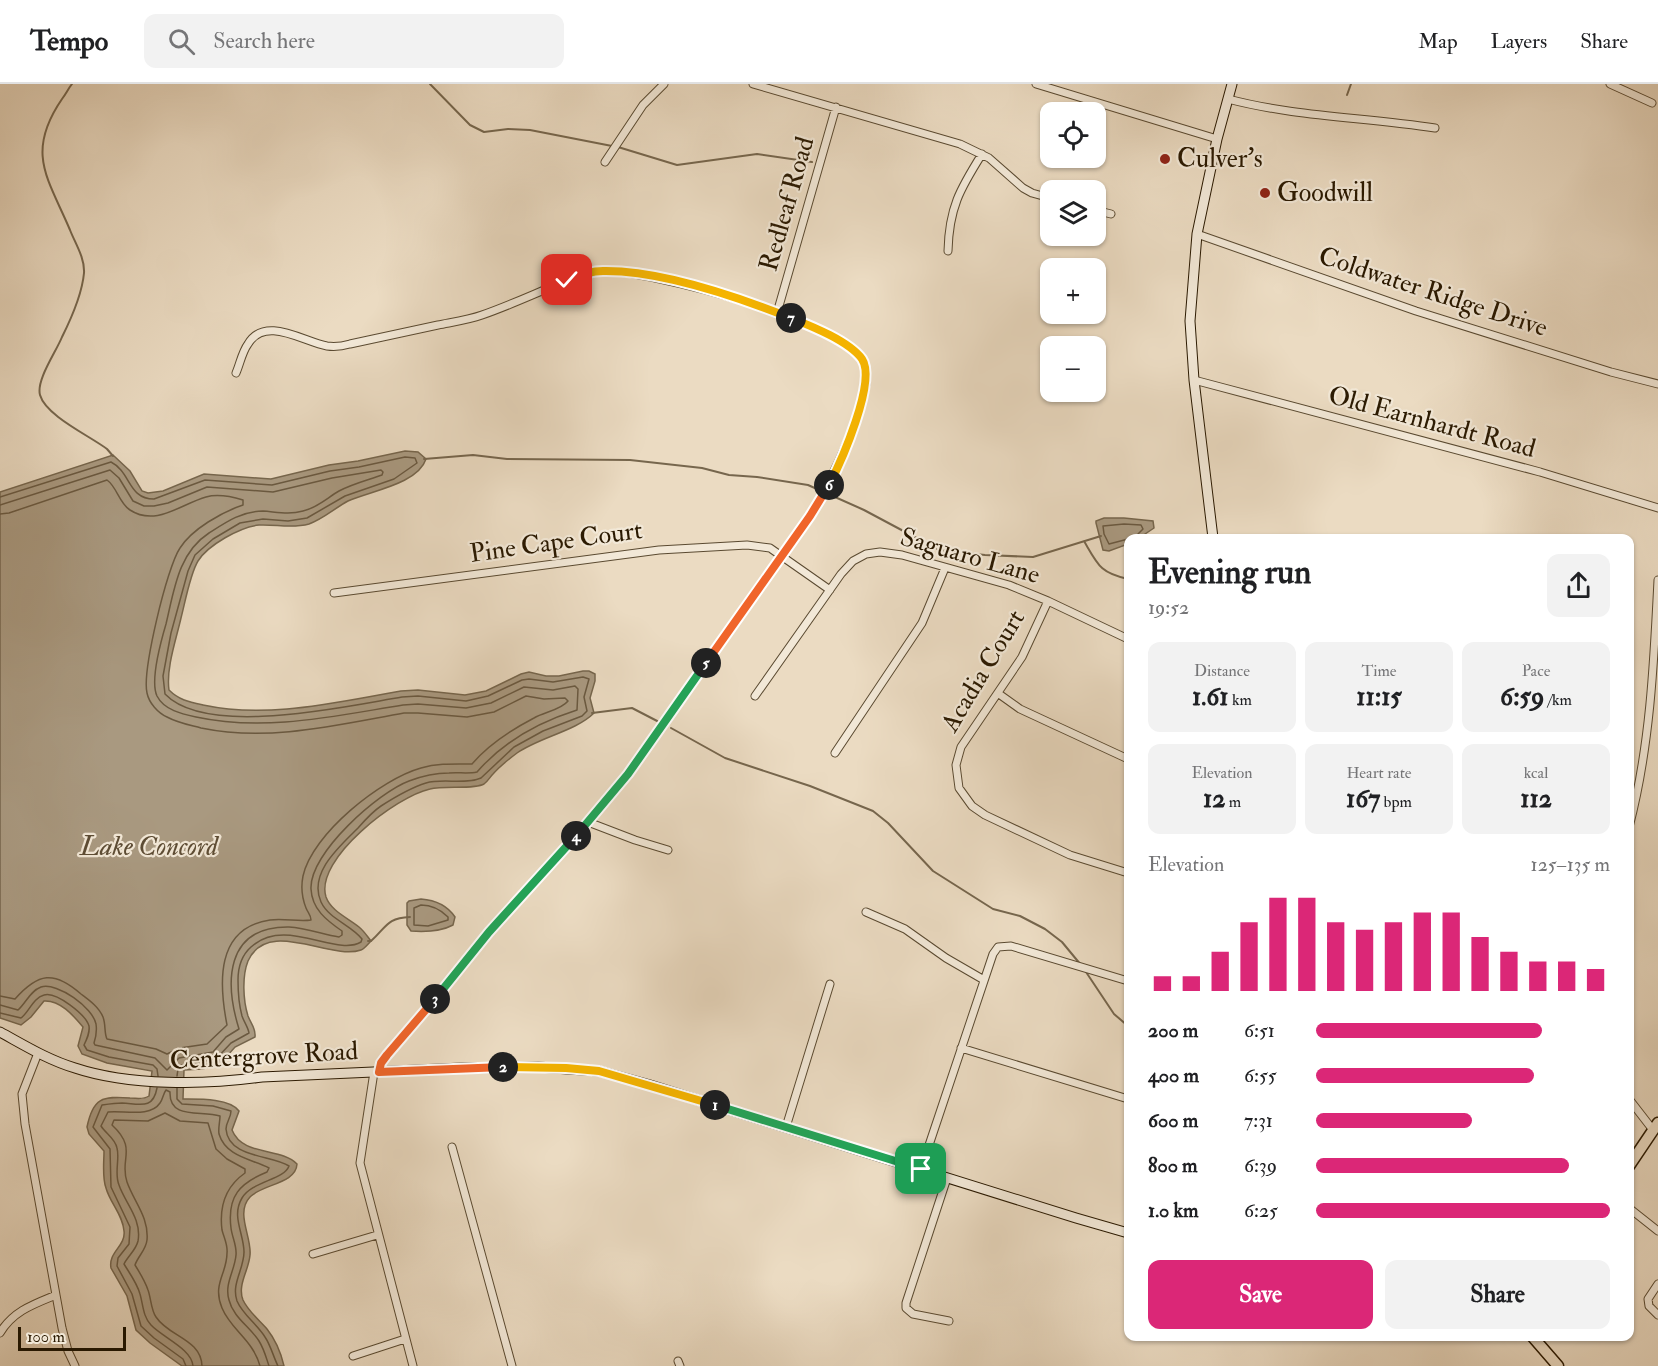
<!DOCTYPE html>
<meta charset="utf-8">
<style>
:root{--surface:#fff;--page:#f2f2f2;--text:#202124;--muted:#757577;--line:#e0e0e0;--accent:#db2777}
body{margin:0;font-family:"IM FELL Double Pica",serif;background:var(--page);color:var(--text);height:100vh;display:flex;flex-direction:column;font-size:22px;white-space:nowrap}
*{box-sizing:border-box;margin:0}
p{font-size:20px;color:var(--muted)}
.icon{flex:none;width:33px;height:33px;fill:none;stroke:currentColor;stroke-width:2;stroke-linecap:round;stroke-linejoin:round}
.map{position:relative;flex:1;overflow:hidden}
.drawer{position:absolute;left:1124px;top:450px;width:510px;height:807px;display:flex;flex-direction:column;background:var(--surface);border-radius:12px;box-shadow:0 2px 4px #0004}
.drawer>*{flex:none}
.controls{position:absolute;left:1040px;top:18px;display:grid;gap:12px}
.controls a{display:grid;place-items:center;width:66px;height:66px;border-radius:12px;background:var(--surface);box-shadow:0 2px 4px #0004;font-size:30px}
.scale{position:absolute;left:18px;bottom:15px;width:108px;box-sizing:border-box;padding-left:6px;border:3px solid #2a1901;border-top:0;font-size:16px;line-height:21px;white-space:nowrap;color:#2a1901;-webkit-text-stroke:4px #f2e8d7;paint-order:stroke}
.pin{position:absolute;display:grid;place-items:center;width:51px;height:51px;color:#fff;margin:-26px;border-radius:12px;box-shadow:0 3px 9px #0006}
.km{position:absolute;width:30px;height:30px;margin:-15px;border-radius:50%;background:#222;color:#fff;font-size:16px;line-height:30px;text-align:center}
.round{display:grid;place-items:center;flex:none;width:63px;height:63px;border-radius:12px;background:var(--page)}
.headline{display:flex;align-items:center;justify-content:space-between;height:102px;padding:0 24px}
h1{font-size:33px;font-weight:700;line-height:45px}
.figures{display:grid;grid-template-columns:repeat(3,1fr);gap:9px;height:102px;padding:6px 24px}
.figures div{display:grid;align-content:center;border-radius:12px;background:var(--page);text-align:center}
.figures b{font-size:26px;font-weight:700}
.figures small{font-size:16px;font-weight:400}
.figures p{font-size:16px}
.chart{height:168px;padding:12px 24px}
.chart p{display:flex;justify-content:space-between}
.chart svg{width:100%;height:108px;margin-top:6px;stroke:var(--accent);stroke-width:6}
.cta{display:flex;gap:12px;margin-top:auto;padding:12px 24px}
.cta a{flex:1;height:69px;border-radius:12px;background:var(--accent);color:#fff;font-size:24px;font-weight:700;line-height:69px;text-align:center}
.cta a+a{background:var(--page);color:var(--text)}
ul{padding:0 24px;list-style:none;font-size:20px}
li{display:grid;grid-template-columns:96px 72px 1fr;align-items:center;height:45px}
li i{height:15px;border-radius:8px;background:var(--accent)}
header{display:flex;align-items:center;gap:36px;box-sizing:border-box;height:84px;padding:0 30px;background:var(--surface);border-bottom:2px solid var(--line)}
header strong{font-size:28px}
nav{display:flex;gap:33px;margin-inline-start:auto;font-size:21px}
.search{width:420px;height:54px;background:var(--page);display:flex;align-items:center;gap:15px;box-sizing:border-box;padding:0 21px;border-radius:12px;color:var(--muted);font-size:22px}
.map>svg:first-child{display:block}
</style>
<header>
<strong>Tempo</strong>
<div class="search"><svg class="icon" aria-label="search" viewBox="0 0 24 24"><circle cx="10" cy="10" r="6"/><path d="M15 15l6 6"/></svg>Search here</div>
<nav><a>Map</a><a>Layers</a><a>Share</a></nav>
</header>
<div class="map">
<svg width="1658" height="1282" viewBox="0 0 1658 1282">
<rect width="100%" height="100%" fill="#ebdbc2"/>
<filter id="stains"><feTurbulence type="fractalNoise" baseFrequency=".00333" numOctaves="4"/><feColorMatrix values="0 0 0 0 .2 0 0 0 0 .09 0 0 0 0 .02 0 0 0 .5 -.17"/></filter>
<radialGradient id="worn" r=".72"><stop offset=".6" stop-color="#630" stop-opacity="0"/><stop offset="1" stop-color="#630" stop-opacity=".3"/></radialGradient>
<path fill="#a99980" stroke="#76664d" stroke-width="1.5" d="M405,367l13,1 8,7c-8,25 -56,32 -78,42 -13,7 -25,18 -39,23 -18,5 -33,0 -50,1 -19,2 -51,20 -61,36 -8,13 -13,42 -17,57 -5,22 -15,50 -12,72 10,10 20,12 34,15 66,14 133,-3 198,-14l17,-1 47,5 21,-4 35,-17 8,-2 17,4h13l24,-5h6l6,3v7l-5,17 4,15c-18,18 -54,24 -77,40 -8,6 -17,13 -24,21 -3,3 -5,7 -9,10 -10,6 -40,1 -54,5 -33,7 -116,70 -104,108 5,14 22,21 33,30 5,4 8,9 12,14 -3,3 -7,8 -10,9 -31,11 -93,-33 -113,11 -6,15 -5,39 0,55 3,8 8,12 7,21l-20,10 -16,18 -17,4 -18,1 -1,29c15,0 47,-1 56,12l-7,19c11,27 49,17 65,34 -1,20 -35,20 -47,33 -15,16 2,40 0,58 -1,15 -13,30 -7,45 5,11 16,20 24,29 8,10 14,24 17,37h-102l-32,-23 -14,-13 -9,-34 -16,-28c-3,-16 15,-22 13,-37 -1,-16 -14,-28 -18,-43 -4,-11 -2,-25 -2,-37l-15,-17 -2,-7c6,-29 15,-31 43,-29 7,0 13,2 19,-2l3,-25 -45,-8 -25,-9 -4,-8 5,-19c-10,-12 -23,-27 -39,-26l-13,16 -10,8 -21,-7v-526l113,-37 17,16 12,20 6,2 15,-2 41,-17 67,5 58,-14 29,-4z
M1104,434h20l29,3 1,7 -15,10h-11v6l-19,7 -6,-1 -7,-27v-2z
M421,815c13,1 26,6 34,18l-2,8c-13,7 -28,7 -42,6l-4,-6v-22l2,-2z"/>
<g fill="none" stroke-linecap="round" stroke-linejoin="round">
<path stroke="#6a5940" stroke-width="1.5" d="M0,413l111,-35c20,10 17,37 43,37l51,-19 67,5 58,-14 29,-4 46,-10 10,1 2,5 -23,16 -49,17 -38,22 -19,3 -25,-2 -23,4 -27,16 -18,16 -7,16 -17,62 -8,43 2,18c42,44 182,12 237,3l16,-1 48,5 22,-5 34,-16 7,-1 24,3 30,-5 6,2 -5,18 3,14 -5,5 -39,15 -29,16 -33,31c-16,7 -38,0 -55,5 -16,5 -31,14 -45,23 -9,6 -16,14 -23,22 -18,18 -50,45 -37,74 8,17 30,23 41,37l-1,3c-25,15 -76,-26 -110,5 -9,8 -13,21 -13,33 0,12 1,25 4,36 2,6 6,11 7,17l-18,10 -15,16 -35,6 -3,4 -1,7
M0,421l110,-35 9,8 14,23 11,5h10l14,-3 39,-16 66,5 59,-14 49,-8 2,2 -1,3c-14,5 -30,9 -43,16 -12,7 -22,17 -36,20 -14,4 -26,1 -40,0 -21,0 -37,11 -54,22 -31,20 -35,58 -43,91 -5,17 -16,57 -9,72 7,14 25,18 39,21 70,15 138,-1 207,-12l15,-1 48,4 25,-5 33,-16 29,3 22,-4 3,3 -1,21c-38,12 -74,32 -100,62 -9,2 -19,0 -28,1 -14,0 -27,3 -40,8 -30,11 -100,72 -98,108 1,20 15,31 31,42v4l-3,2c-17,-3 -33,-9 -50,-10 -65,-1 -64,57 -50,102l-13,8 -13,15 -34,6 -12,12 -12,-12 -60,-13 -1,-2c2,-6 3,-12 2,-19 -3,-16 -38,-42 -55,-37 -11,4 -15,16 -23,23l-18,-5
M0,430l9,-1 98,-33c10,7 12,23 23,30 26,17 51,-6 76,-13 11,-3 27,0 37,3v5c-21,7 -51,24 -63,43 -13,19 -38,123 -33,145 2,10 11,20 20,24 11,6 23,8 34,11 68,14 136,-3 203,-15h14l49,4 27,-5 32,-16 18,3 21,-1 3,3c-7,9 -24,11 -34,17 -23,12 -45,26 -62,46 -17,0 -34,-1 -51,4 -40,11 -109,66 -118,108 -2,10 -1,22 3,32 2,5 5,7 5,12 -12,2 -27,-2 -41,0 -55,8 -51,64 -43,105l-20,19 -27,4 -13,6 -11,-5 -49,-10c-3,-6 -1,-14 -4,-22 -4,-10 -14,-17 -22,-23 -27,-24 -43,-21 -66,5l-15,-3
M1128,455l-19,5 -5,-10 -1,-8 21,-2 17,1 2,4 -5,5v4
M421,821c10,0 20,5 27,12v3l-20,6 -14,-1v-17z
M0,929l21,5c8,-6 12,-20 23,-23 12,-4 42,20 45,31 1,7 -2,13 -5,19l3,5 22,7 44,8 4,4 1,7
M157,1004c-4,22 -17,16 -35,15 -6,0 -13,1 -20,2l-9,22 17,22 1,38 19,40 -1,17 -11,14 -1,8 15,28 9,32 13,12 29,21 3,7
M177,1004v11l5,5 31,2 18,5c0,7 -5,11 -5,18 2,29 46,26 63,37 -5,14 -37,15 -47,32 -11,18 2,36 2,54 0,17 -13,32 -7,49 6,14 20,23 28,36 6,9 8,19 13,29
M193,1282c-1,-17 -31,-29 -42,-41 -8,-8 -8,-21 -11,-31 -3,-11 -10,-20 -16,-30 4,-8 12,-14 14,-23 4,-22 -13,-38 -19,-56 -5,-12 1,-26 -2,-37 -2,-10 -11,-14 -16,-22l7,-14c15,-2 42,6 52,-9 3,-4 3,-9 6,-13l4,2c-1,28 31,18 50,24 0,6 -2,12 -1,18 7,23 33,25 50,34l-2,4c-27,11 -40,24 -36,56 1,9 6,18 5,27 -1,15 -12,29 -7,45 4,17 21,27 30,41 5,8 7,16 10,25
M202,1282c-1,-27 -33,-29 -46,-49 -5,-7 -5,-19 -8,-27 -3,-9 -8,-17 -13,-25 3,-9 11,-15 12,-25 2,-23 -13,-38 -20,-58 -8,-23 11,-33 -15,-57l2,-5 34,1 17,-8 15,8 28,2 8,26 11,10 18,10v4c-20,14 -26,33 -23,57 2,8 6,15 5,23 0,21 -15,31 -5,55 9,22 31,32 38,58"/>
<path stroke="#76664d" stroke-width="2" d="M72,0c-4,5 -6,10 -10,15 -37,54 -14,79 8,131 5,13 15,28 14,43 -2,22 -12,44 -22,64 -6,15 -26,43 -22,58 6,21 50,41 67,54l6,7
M430,0l40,41 14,7 24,-3 22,1 82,16
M1347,11l4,-11
M618,63l59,18 80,-11 55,8
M424,375l49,-4 34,4 123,1 72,8 27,7 28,2 51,8 56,25 75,40 46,5 48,2 68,-21
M1084,457c14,24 16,32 44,38
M592,629l40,-5 29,15
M671,644l54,30 85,28 63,25 15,12 45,48 60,38 27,7 25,13 17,13 19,23
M368,857h3c16,-14 15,-23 39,-24
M1086,888l28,42 14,12"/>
<defs>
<path id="street" d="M753,0l207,60 29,14 34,30 9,5 18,5
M1036,0l181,55
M1610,0l42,19
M1228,15c68,18 138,18 207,29
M605,78l38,-57 21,-21
M1095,126l16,4
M1197,150l219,77 195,61 47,12
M948,167c1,-43 12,-62 34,-97
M777,229l59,-206
M236,289c4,-9 6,-21 12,-29 17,-29 56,-2 79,2 7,1 16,0 23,-2 29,-6 59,-13 88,-19 15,-3 30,-5 44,-10 29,-10 56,-23 84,-34 12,-5 22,-10 35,-10 45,-2 255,52 265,98 6,31 -39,119 -56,147l-182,258 -78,91 -61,66 -78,97 -24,27 -6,8 -2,9
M1194,296l346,92 118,36
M334,509l325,-43 88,-5 23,3 60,42
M1048,517l-26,56 -61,90 -5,18 3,23 13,18 13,9 85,40 58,18
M999,610l21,15 108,50
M755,612l86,-122 12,-13 13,-7 14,-2 22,3 107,30 39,16 80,38
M835,669l87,-130 23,-55
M588,738l47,18 33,10
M1629,743c21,-79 25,-165 29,-247
M866,828l39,17 41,29 38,22
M961,964l167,51
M38,969l-16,41 3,30 37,204 6,23 7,15
M374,988l-14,91 53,203
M1629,1015l24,31
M786,1043l44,-143
M452,1063l60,219
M921,1085l72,-215 5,-7 13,-1 117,35
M947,1094l-41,125v5l7,6 36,7
M1629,1124l29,23
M313,1170l64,-19
M1658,1200l-10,15 1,7 9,9
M0,1249c13,-22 34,-29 56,-38
M353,1272l52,-17
M678,1277l2,5"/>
<path id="secondary" d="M1213,454l-19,-158 -4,-59 7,-87 20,-95 15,-55
M0,948c24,13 48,28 75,36 54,18 131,17 187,9l200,-9 76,-1 61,4 51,14 426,133 52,15"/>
<path id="primary" d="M1629,1082l29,-43
M1532,1252l26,30"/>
</defs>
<use href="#street" stroke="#5a4a31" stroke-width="9"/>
<use href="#secondary" stroke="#2a1901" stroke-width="11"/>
<use href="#primary" stroke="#2a1901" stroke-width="13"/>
<use href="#street" stroke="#f2e8d7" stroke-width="7"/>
<use href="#secondary" stroke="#f2e8d7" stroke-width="9"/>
<use href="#primary" stroke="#ebdbc2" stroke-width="10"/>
</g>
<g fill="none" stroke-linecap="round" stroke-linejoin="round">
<defs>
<path id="split-1" d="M715,1021l206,64"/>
<path id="split-2" d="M503,983l63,1 33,3 116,34"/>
<path id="split-3" d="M435,915l-48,56 -6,8 -2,9 124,-5"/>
<path id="split-4" d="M435,915l54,-67 87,-96"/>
<path id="split-5" d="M576,752l52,-62 78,-111"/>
<path id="split-6" d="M706,579l104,-147 19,-31"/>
<path id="split-7" d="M791,234c20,8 58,23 71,41 15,22 -21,103 -33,126"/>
<path id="split-8" d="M567,196c12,-5 23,-9 36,-9 56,-1 135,26 188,47"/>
</defs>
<use href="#split-1" stroke="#fff" stroke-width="12"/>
<use href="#split-2" stroke="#fff" stroke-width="12"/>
<use href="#split-3" stroke="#fff" stroke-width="12"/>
<use href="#split-4" stroke="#fff" stroke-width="12"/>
<use href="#split-5" stroke="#fff" stroke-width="12"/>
<use href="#split-6" stroke="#fff" stroke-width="12"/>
<use href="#split-7" stroke="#fff" stroke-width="12"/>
<use href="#split-8" stroke="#fff" stroke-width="12"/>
<use href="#split-1" stroke="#22a559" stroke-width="8"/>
<use href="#split-2" stroke="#f5b400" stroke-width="8"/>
<use href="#split-3" stroke="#f0652b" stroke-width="8"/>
<use href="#split-4" stroke="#22a559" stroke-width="8"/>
<use href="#split-5" stroke="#22a559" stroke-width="8"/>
<use href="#split-6" stroke="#f0652b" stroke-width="8"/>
<use href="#split-7" stroke="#f5b400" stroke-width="8"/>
<use href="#split-8" stroke="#f5b400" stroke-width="8"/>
</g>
<g fill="#8f2418" stroke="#f2e8d7" stroke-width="2">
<circle cx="1165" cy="75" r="6"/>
<circle cx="1265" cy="109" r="6"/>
</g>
<g text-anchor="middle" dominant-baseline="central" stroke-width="4.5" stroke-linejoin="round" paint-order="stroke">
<g font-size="26" fill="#2a1901" stroke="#f2e8d7" text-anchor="start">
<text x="1177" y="75">Culver's</text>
<text x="1277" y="109">Goodwill</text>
</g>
<g font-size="26" fill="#2a1901" stroke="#f2e8d7">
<text transform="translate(787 120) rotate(-74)">Redleaf Road</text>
<text transform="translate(1433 208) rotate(18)">Coldwater Ridge Drive</text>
<text transform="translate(1432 338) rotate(15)">Old Earnhardt Road</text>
<text transform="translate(556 458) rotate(-8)">Pine Cape Court</text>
<text transform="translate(970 472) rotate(16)">Saguaro Lane</text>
<text transform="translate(983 587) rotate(-59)">Acadia Court</text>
<text transform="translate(264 972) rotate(-3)">Centergrove Road</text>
</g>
<g font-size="27" font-style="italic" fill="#5d4c34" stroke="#f2e8d7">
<text x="149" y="762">Lake Concord</text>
</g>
</g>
<rect width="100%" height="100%" filter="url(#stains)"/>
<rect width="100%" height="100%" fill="url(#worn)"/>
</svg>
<div class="controls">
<a><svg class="icon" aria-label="locate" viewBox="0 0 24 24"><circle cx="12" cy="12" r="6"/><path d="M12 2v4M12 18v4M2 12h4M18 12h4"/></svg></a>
<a><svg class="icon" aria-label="layers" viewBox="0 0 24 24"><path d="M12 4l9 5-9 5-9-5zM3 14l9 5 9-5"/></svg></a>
<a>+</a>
<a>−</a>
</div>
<div class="scale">100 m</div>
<div class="pin" style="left:921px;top:1085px;background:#1e9e55"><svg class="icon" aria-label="arrive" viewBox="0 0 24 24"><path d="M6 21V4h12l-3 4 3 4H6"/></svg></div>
<div class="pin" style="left:567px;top:196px;background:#d93025"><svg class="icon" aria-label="check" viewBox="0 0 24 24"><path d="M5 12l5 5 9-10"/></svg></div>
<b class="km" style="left:715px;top:1021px">1</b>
<b class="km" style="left:503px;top:983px">2</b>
<b class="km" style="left:435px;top:915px">3</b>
<b class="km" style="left:576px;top:752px">4</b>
<b class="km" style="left:706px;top:579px">5</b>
<b class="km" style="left:829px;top:401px">6</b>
<b class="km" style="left:791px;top:234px">7</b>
<section class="drawer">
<div class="headline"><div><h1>Evening run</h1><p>19:52</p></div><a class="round"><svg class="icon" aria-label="share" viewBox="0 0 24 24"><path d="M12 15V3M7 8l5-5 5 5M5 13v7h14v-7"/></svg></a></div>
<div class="figures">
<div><p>Distance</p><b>1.61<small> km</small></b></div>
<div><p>Time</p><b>11:15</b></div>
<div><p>Pace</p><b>6:59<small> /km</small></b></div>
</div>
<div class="figures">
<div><p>Elevation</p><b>12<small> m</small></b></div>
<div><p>Heart rate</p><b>167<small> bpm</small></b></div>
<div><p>kcal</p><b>112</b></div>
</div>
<div class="chart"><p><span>Elevation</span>125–135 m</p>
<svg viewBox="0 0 160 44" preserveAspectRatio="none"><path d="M5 44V38M15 44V38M25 44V28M35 44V16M45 44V6M55 44V6M65 44V16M75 44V19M85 44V16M95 44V12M105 44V12M115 44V22M125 44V28M135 44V32M145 44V32M155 44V35"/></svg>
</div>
<ul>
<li><b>200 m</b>6:51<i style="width:77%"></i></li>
<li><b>400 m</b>6:55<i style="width:74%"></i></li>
<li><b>600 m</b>7:31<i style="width:53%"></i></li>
<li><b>800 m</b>6:39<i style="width:86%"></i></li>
<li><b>1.0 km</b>6:25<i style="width:100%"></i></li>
</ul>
<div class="cta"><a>Save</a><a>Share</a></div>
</section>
</div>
